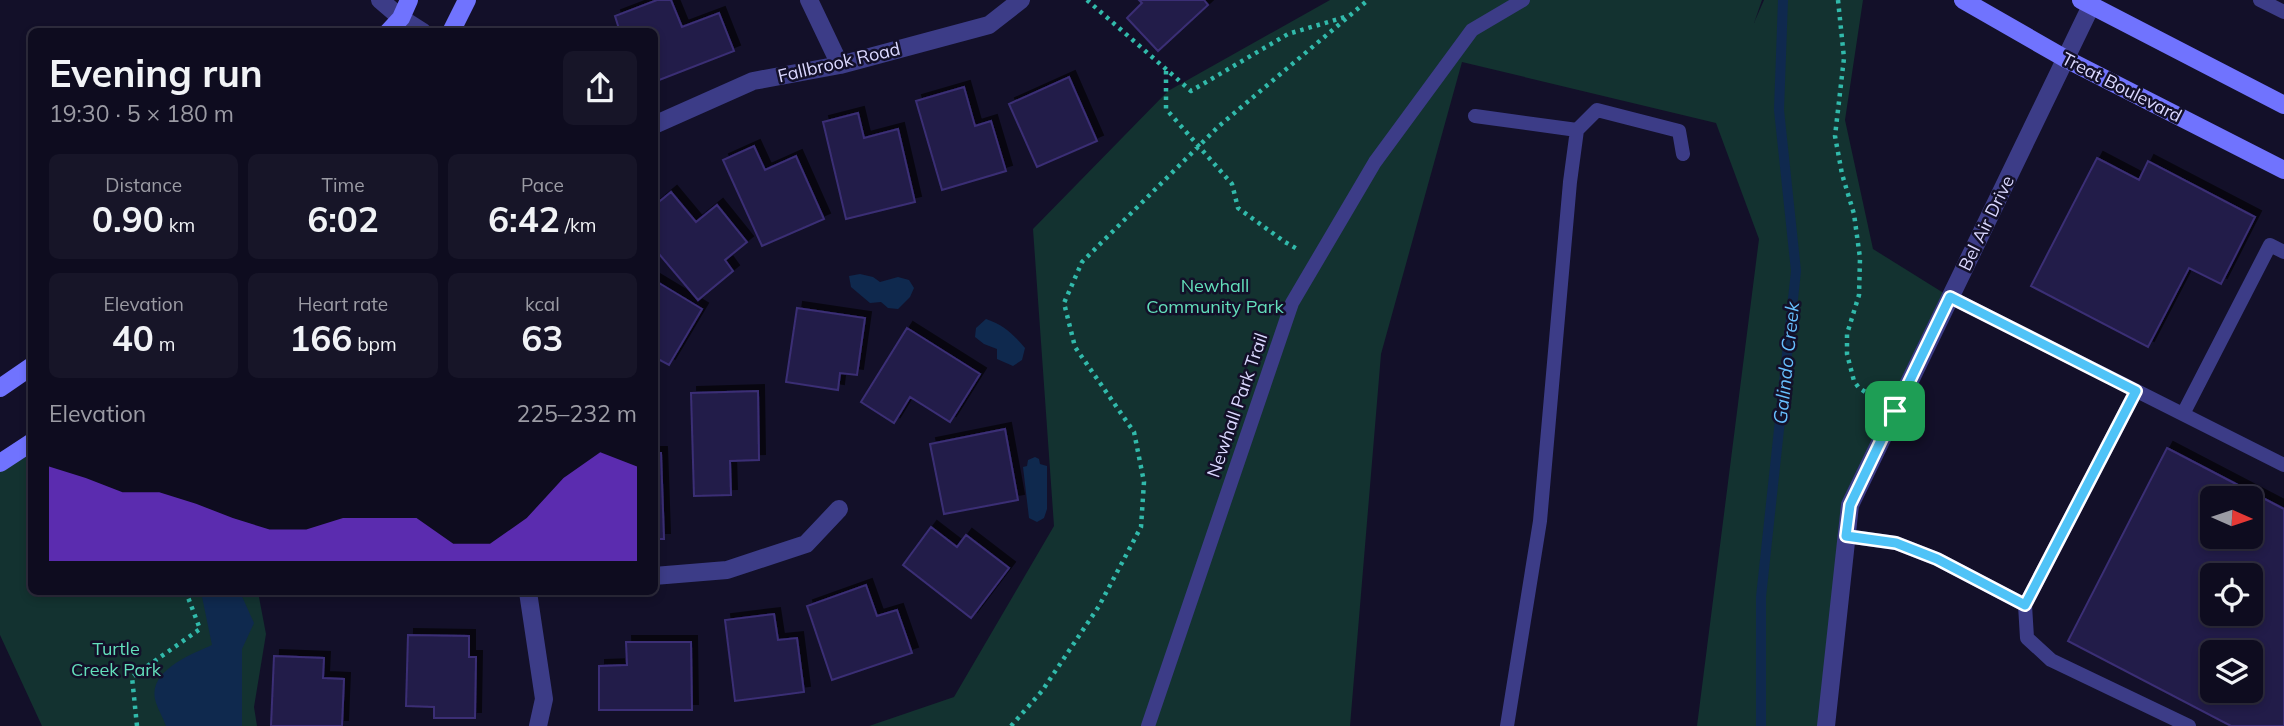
<!DOCTYPE html>
<meta charset="utf-8">
<style>
:root{--surface:#0e0c1f;--page:#171528;--text:#f1f3f6;--muted:#9b9ba4;--line:#2e2c3d;--accent:#7c3aed}
body{margin:0;font-family:Mulish,sans-serif;background:var(--page);color:var(--text);height:100vh;display:flex;flex-direction:column;font-size:26px;white-space:nowrap}
*{box-sizing:border-box;margin:0}
p{font-size:23px;color:var(--muted)}
.icon{flex:none;width:38px;height:38px;fill:none;stroke:currentColor;stroke-width:2;stroke-linecap:round;stroke-linejoin:round}
.map{position:relative;flex:1;overflow:hidden}
.drawer{position:absolute;left:28px;top:28px;width:630px;height:567px;display:flex;flex-direction:column;background:var(--surface);border-radius:10px;box-shadow:0 4px 10px #0003,0 0 0 2px var(--line)}
.drawer>*{flex:none}
.needle{width:46px;rotate:93deg}
.fabs{position:absolute;left:2200px;top:486px;display:grid;gap:14px}
.fabs a{display:grid;place-items:center;width:63px;height:63px;border-radius:10px;background:var(--surface);box-shadow:0 4px 10px #0003,0 0 0 2px var(--line);font-size:35px}
.pin{position:absolute;display:grid;place-items:center;width:60px;height:60px;color:#fff;margin:-30px;border-radius:14px;box-shadow:0 4px 10px #0006}
.round{display:grid;place-items:center;flex:none;width:74px;height:74px;border-radius:10px;background:var(--page)}
.summary{display:flex;align-items:center;justify-content:space-between;height:119px;padding:0 21px}
h1{font-size:38px;font-weight:700;line-height:52px}
.metrics{display:grid;grid-template-columns:repeat(3,1fr);gap:10px;height:119px;padding:7px 21px}
.metrics div{display:grid;align-content:center;border-radius:10px;background:var(--page);text-align:center}
.metrics b{font-size:35px;font-weight:700}
.metrics small{font-size:19px;font-weight:400}
.metrics p{font-size:19px}
.chart{height:196px;padding:14px 21px}
.chart p{display:flex;justify-content:space-between}
.chart svg{width:100%;height:126px;margin-top:7px;fill:var(--accent);opacity:.7}
.map>svg:first-child{display:block}
</style>
<div class="map">
<svg width="2284" height="726" viewBox="0 0 2284 726">
<defs>
<filter id="shadow"><feDropShadow dx="6" dy="-6" stdDeviation="0" flood-color="#0009"/></filter>
</defs>
<rect width="100%" height="100%" fill="#131029"/>
<path fill="#133230" d="M1330,0h432l-8,23 10,-23h99l-18,120 28,129 77,48 -100,208 -24,221h-129l62,-487 -43,-116 -254,-61 -81,292 -31,372h-481l85,-29 100,-171 -21,-297 135,-138z
M31,442l1,150h226l8,42 -12,73 3,19h-215l-42,-91v-172z"/>
<path fill="#0f294e" d="M860,274l13,3 7,5 18,-5 11,3 5,8 -4,9 -12,12 -10,-1 -7,-6 -11,1 -19,-16 -2,-11z
M986,319c18,6 27,15 39,29l-3,12 -9,6 -16,-7v-10l-13,-5 -9,-7 1,-9z
M1035,457l4,2 1,5 7,2v43l-3,9 -7,4 -8,-4 -6,-51 4,-1 1,-6z
M201,592h39l14,31 -12,26v77h-76c-3,-9 -9,-18 -11,-27 -6,-29 37,-45 57,-54z"/>
<g fill="none" stroke-linecap="round" stroke-linejoin="round">
<path stroke="#0f294e" stroke-width="10" d="M1761,726v-129l35,-326 -17,-161 4,-110"/>
</g>
<path fill="#241c49" stroke="#3a2f75" stroke-width="2" fill-rule="evenodd" filter="url(#shadow)" d="M657,0h14l11,27 37,-14 15,38 -80,31v-50h-34l-5,-16z
M1139,0h65l4,5 -50,46 -31,-33 15,-15z
M1069,77l28,64 -60,26 -28,-63z
M964,87l11,39 16,-5 15,50 -64,19 -26,-89z
M858,113l6,25 34,-9 17,73 -69,17 -23,-97z
M754,146l11,24 31,-14 28,63 -62,27 -39,-86z
M2097,158l42,22 9,-19 107,56 -34,67 -32,-16 -41,79 -117,-61z
M671,192l25,30 21,-17 30,37 -22,18 8,11 -35,29 -44,-52v-42z
M654,280l48,29 -33,56 -15,-8z
M797,308l68,10 -8,57 -17,-2 -2,17 -52,-8z
M907,328l73,46 -30,48 -40,-25 -16,26 -33,-21z
M758,391l1,69 -29,1 1,34 -37,1 -3,-103z
M1005,429l13,71 -74,14 -14,-70z
M2167,448l117,61v217h-53l-163,-85zM2212,499h38v38h-38zM2212,576h38v38h-38zM2212,653h38v38h-38z
M654,453h7l3,86h-10z
M931,527l26,20 9,-12 43,33 -38,50 -68,-53z
M866,585l11,31 20,-6 15,43 -80,27 -25,-74z
M774,614l4,26 19,-2 7,54 -69,9 -10,-81z
M408,635l61,1v21h7l-1,61h-41v-11l-28,-1z
M626,642h65l1,68h-93v-44l28,-1z
M274,656l50,2 -1,20 21,1 -2,47h-71z"/>
<g fill="none" stroke-linecap="round" stroke-linejoin="round">
<path stroke="#31baab" stroke-width="4.5" stroke-dasharray="3.5 5" stroke-linecap="butt" d="M1087,0l104,91 97,-57 57,-17
M1838,0l6,58 -9,78 7,38 12,40 6,44 -1,37 -12,39v20l7,27 5,7 16,10
M1166,71v38l66,75 6,24 47,34 14,8
M137,726l-5,-49 68,-48 -14,-37
M1011,726l31,-35 57,-85 42,-79 3,-45 -10,-50 -59,-85 -11,-44 18,-41 137,-136 149,-126"/>
<path stroke="#3c3c87" stroke-width="14" d="M2260,0l24,12
M1475,116l102,14
M1950,297l334,168
M2136,391l-111,214 2,33 24,22 138,66
M2183,414l87,-169 14,7
M1846,536l50,7 41,16 88,46
M1148,726l144,-423 83,-141 97,-132 51,-30
M1507,726l33,-205 30,-339 7,-52 20,-20 82,21 4,23"/>
<path stroke="#3c3c87" stroke-width="18" d="M380,0l21,18 22,14
M809,0l31,65
M654,125l99,-44 87,-16 149,-40 32,-25
M654,576l73,-6 79,-26 33,-35
M528,592l16,107 -6,27
M1826,726l24,-221 241,-499"/>
<path stroke="#7073fe" stroke-width="18" d="M1963,0l103,59 218,111
M2081,0l203,105
M388,32l13,-14 8,-18
M451,32l16,-32
M0,388l32,-22
M0,463l32,-21"/>
</g>
<g fill="none" stroke-linecap="round" stroke-linejoin="round">
<defs>
<path id="route" d="M1950,297l186,94 -111,214 -88,-46 -41,-16 -50,-7 4,-31z"/>
</defs>
<use href="#route" stroke="#fff" stroke-width="14"/>
<use href="#route" stroke="#4fc3f7" stroke-width="9"/>
</g>
<g text-anchor="middle" dominant-baseline="central" stroke-width="5" stroke-linejoin="round" paint-order="stroke">
<g font-size="18" fill="#dbd8ff" stroke="#131029">
<text transform="translate(839 62) rotate(-13)">Fallbrook Road</text>
<text transform="translate(2122 87) rotate(27)">Treat Boulevard</text>
<text transform="translate(1986 223) rotate(-64)">Bel Air Drive</text>
<text transform="translate(1237 405) rotate(-71)">Newhall Park Trail</text>
</g>
<g font-size="18" fill="#63dfbb" stroke="#131029">
<text x="1215" y="285">Newhall<tspan x="1215" dy="21">Community Park</tspan></text>
<text x="116" y="648">Turtle<tspan x="116" dy="21">Creek Park</tspan></text>
</g>
<g font-size="19" font-style="italic" fill="#67bffe" stroke="#131029">
<text transform="translate(1786 363) rotate(-84)">Galindo Creek</text>
</g>
</g>
</svg>
<div class="fabs">
<a><svg class="needle" viewBox="-14 -14 28 28"><path d="M0-13l5 13h-10z" fill="#e53935"/><path d="M0 13l5-13h-10z" fill="#9b9ba4"/></svg></a>
<a><svg class="icon" aria-label="locate" viewBox="0 0 24 24"><circle cx="12" cy="12" r="6"/><path d="M12 2v4M12 18v4M2 12h4M18 12h4"/></svg></a>
<a><svg class="icon" aria-label="layers" viewBox="0 0 24 24"><path d="M12 4l9 5-9 5-9-5zM3 14l9 5 9-5"/></svg></a>
</div>
<div class="pin" style="left:1895px;top:411px;background:#1e9e55"><svg class="icon" aria-label="arrive" viewBox="0 0 24 24"><path d="M6 21V4h12l-3 4 3 4H6"/></svg></div>
<section class="drawer">
<div class="summary"><div><h1>Evening run</h1><p>19:30 · 5 × 180 m</p></div><a class="round"><svg class="icon" aria-label="share" viewBox="0 0 24 24"><path d="M12 15V3M7 8l5-5 5 5M5 13v7h14v-7"/></svg></a></div>
<div class="metrics">
<div><p>Distance</p><b>0.90<small> km</small></b></div>
<div><p>Time</p><b>6:02</b></div>
<div><p>Pace</p><b>6:42<small> /km</small></b></div>
</div>
<div class="metrics">
<div><p>Elevation</p><b>40<small> m</small></b></div>
<div><p>Heart rate</p><b>166<small> bpm</small></b></div>
<div><p>kcal</p><b>63</b></div>
</div>
<div class="chart"><p><span>Elevation</span>225–232 m</p>
<svg viewBox="0 0 160 44" preserveAspectRatio="none"><path d="M0 44V11L10 15L20 20L30 20L40 24L50 29L60 33L70 33L80 29L90 29L100 29L110 38L120 38L130 29L140 15L150 6L160 11V44z"/></svg>
</div>
</section>
</div>
